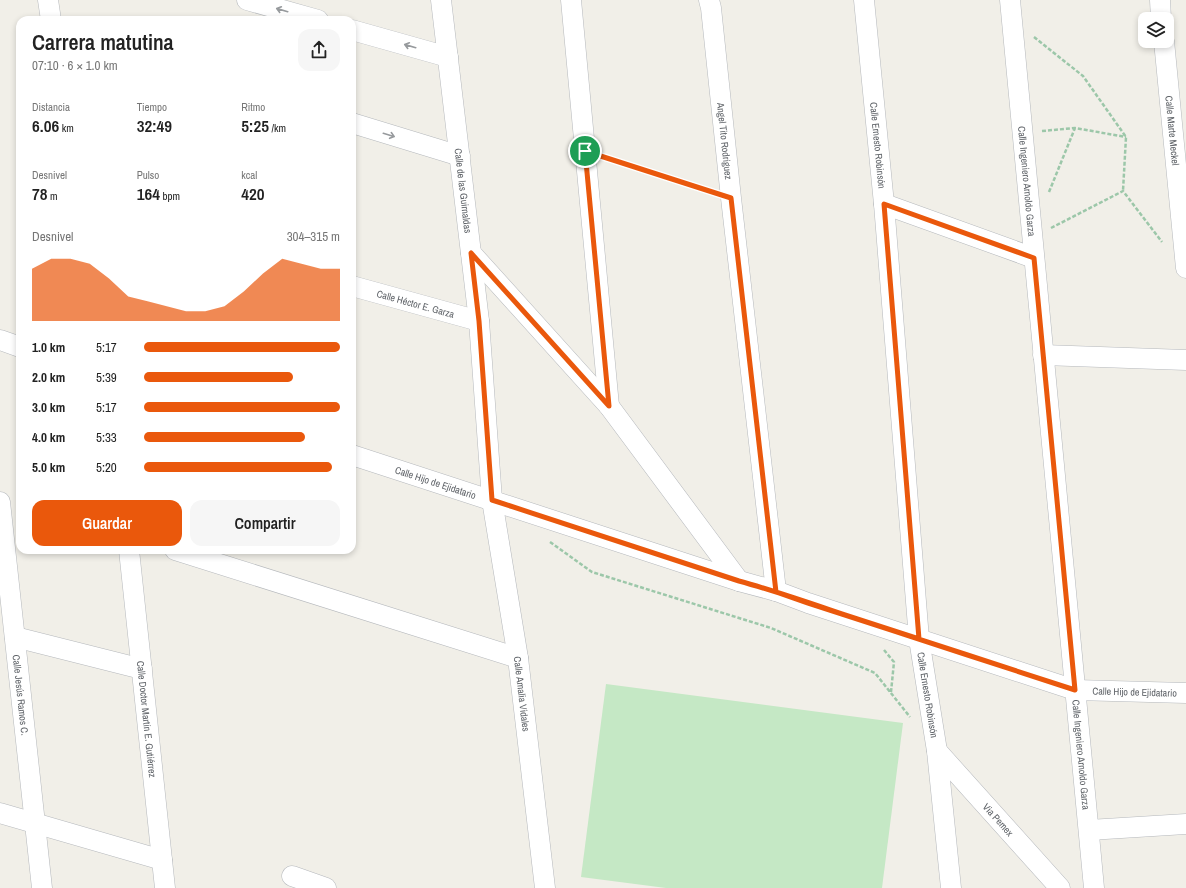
<!DOCTYPE html>
<html lang="es">
<meta charset="utf-8">
<style>
:root{--surface:#fff;--page:#f6f6f6;--text:#222;--muted:#767676;--accent:#ea580c}
body{margin:0;font-family:"Archivo Narrow",sans-serif;background:var(--page);color:var(--text);height:100vh;display:flex;flex-direction:column;font-size:15px;white-space:nowrap}
*{box-sizing:border-box;margin:0}
p{font-size:13px;color:var(--muted)}
.icon{flex:none;width:22px;height:22px;fill:none;stroke:currentColor;stroke-width:2;stroke-linecap:round;stroke-linejoin:round}
.map{position:relative;flex:1;overflow:hidden}
.sheet{position:absolute;left:16px;top:16px;width:340px;height:538px;display:flex;flex-direction:column;background:var(--surface);border-radius:12px;box-shadow:0 2px 6px #0003}
.sheet>*{flex:none}
.fabs{position:absolute;left:1138px;top:12px;display:grid;gap:8px}
.fabs a{display:grid;place-items:center;width:36px;height:36px;border-radius:8px;background:var(--surface);box-shadow:0 2px 6px #0003;font-size:20px}
.pin{position:absolute;display:grid;place-items:center;width:34px;height:34px;color:#fff;margin:-17px;border:2px solid #fff;border-radius:50%;box-shadow:0 1px 4px #0007}
.round{display:grid;place-items:center;flex:none;width:42px;height:42px;border-radius:12px;background:var(--page)}
.head{display:flex;align-items:center;justify-content:space-between;height:68px;padding:0 16px}
h1{font-size:22px;font-weight:600;line-height:30px}
.figures{display:grid;grid-template-columns:repeat(3,1fr);gap:6px;height:68px;padding:4px 16px}
.figures div{display:grid;align-content:center}
.figures b{font-size:17px;font-weight:600}
.figures small{font-size:11px;font-weight:400}
.figures p{font-size:11px}
.chart{height:112px;padding:8px 16px}
.chart p{display:flex;justify-content:space-between}
.chart svg{width:100%;height:72px;margin-top:4px;fill:var(--accent);opacity:.7}
.action{display:flex;gap:8px;margin-top:auto;padding:8px 16px}
.action a{flex:1;height:46px;border-radius:12px;background:var(--accent);color:#fff;font-size:16px;font-weight:600;line-height:46px;text-align:center}
.action a+a{background:var(--page);color:var(--text)}
ul{padding:0 16px;list-style:none;font-size:13px}
li{display:grid;grid-template-columns:64px 48px 1fr;align-items:center;height:30px}
li i{height:10px;border-radius:5px;background:var(--accent)}
.map>svg:first-child{display:block}
</style>
<div class="map">
<svg width="1186" height="888" viewBox="0 0 1186 888">
<rect width="100%" height="100%" fill="#f1efe8"/>
<path fill="#c5e8c5" d="M606,684l297,39 -21,165h-216l-85,-11z"/>
<g fill="none" stroke-linecap="round" stroke-linejoin="round">
<defs>
<g id="minor">
<path d="M48,0l3,20"/>
<path d="M247,0l71,20"/>
<path id="s1" d="M441,0l38,321 13,179 26,158 27,230"/>
<path d="M571,0l38,406"/>
<path id="s2" d="M709,0l2,8 20,190 45,393"/>
<path id="s3" d="M864,0l20,204 35,435 18,112 14,137"/>
<path id="s4" d="M1010,0l84,888"/>
<path d="M1160,0l1,19"/>
<path d="M352,30l96,27"/>
<path id="s5" d="M1164,41l22,227"/>
<path d="M352,123l108,33"/>
<path d="M884,204l150,54"/>
<path d="M471,253l138,153 130,175"/>
<path id="s6" d="M352,286l127,35"/>
<path d="M0,340l20,7"/>
<path d="M1043,355l143,5"/>
<path id="s7" d="M352,455l387,126 37,10 32,12 267,87 111,3"/>
<path id="s8" d="M0,502l42,386"/>
<path id="s9" d="M129,550l36,338"/>
<path d="M175,550l343,108"/>
<path d="M15,637l127,32"/>
<path id="s10" d="M937,751l123,137"/>
<path d="M0,813l162,47"/>
<path d="M1089,830l97,-6"/>
<path d="M292,876l34,12"/>
</g>
</defs>
<use href="#minor" stroke="#b5b8bc" stroke-width="21"/>
<path stroke="#9cc7a9" stroke-width="2.5" stroke-dasharray="4 2" stroke-linecap="butt" d="M1034,37l49,39 43,61 -3,54
M1042,131l33,-3 51,9
M606,158l104,33
M1049,192l26,-64
M1051,228l72,-37 39,51
M550,542l42,30 179,56 104,45 35,44
M884,650l10,12 -3,30"/>
<use href="#minor" stroke="#fff" stroke-width="20"/>
</g>
<defs><path id="oneway-shaft" d="M-6 0H5M1.5-3L5.5 0L1.5 3" fill="none" stroke-width="1.6" stroke-linecap="round" stroke-linejoin="round"/></defs>
<g stroke="#979a9d">
<use href="#oneway-shaft" transform="translate(282 10) rotate(-164)"/>
<use href="#oneway-shaft" transform="translate(410 46) rotate(-164)"/>
<use href="#oneway-shaft" transform="translate(389 135) rotate(17)"/>
</g>
<g fill="none" stroke-linecap="round" stroke-linejoin="round">
<defs>
<path id="route" d="M585,151l24,255 -138,-153 8,68 13,179 247,81c40,11 79,25 118,38 73,24 145,47 218,71l-41,-432 -150,-54 35,435 -111,-36 -32,-11 -45,-394 -146,-47"/>
</defs>
<use href="#route" stroke="#fff" stroke-width="8"/>
<use href="#route" stroke="#ea580c" stroke-width="5"/>
</g>
<g text-anchor="middle" dominant-baseline="central" stroke-width="3" stroke-linejoin="round" paint-order="stroke">
<g font-size="10" fill="#5f6368" stroke="#fff">
<text stroke="none"><textPath href="#s5" startOffset="90">Calle Marte Meckel</textPath></text>
<text stroke="none"><textPath href="#s2" startOffset="142">Angel Tito Rodriguez</textPath></text>
<text stroke="none"><textPath href="#s3" startOffset="146">Calle Ernesto Robinsón</textPath></text>
<text stroke="none"><textPath href="#s4" startOffset="182">Calle Ingeniero Arnoldo Garza</textPath></text>
<text stroke="none"><textPath href="#s1" startOffset="192">Calle de las Guirnaldas</textPath></text>
<text stroke="none"><textPath href="#s6" startOffset="66">Calle Héctor E. Garza</textPath></text>
<text stroke="none"><textPath href="#s7" startOffset="88">Calle Hijo de Ejidatario</textPath></text>
<text stroke="none"><textPath href="#s7" startOffset="820">Calle Hijo de Ejidatario</textPath></text>
<text stroke="none"><textPath href="#s1" startOffset="699">Calle Amalia Vidales</textPath></text>
<text stroke="none"><textPath href="#s8" startOffset="194">Calle Jesús Ramos C.</textPath></text>
<text stroke="none"><textPath href="#s3" startOffset="698">Calle Ernesto Robinsón</textPath></text>
<text stroke="none"><textPath href="#s9" startOffset="170">Calle Doctor Martín E. Gutiérrez</textPath></text>
<text stroke="none"><textPath href="#s4" startOffset="758">Calle Ingeniero Arnoldo Garza</textPath></text>
<text stroke="none"><textPath href="#s10" startOffset="92">Via Pemex</textPath></text>
</g>
</g>
</svg>
<div class="fabs">
<a><svg class="icon" aria-label="layers" viewBox="0 0 24 24"><path d="M12 4l9 5-9 5-9-5zM3 14l9 5 9-5"/></svg></a>
</div>
<div class="pin" style="left:585px;top:151px;background:#1e9e55"><svg class="icon" aria-label="arrive" viewBox="0 0 24 24"><path d="M6 21V4h12l-3 4 3 4H6"/></svg></div>
<section class="sheet">
<div class="head"><div><h1>Carrera matutina</h1><p>07:10 · 6 × 1.0 km</p></div><a class="round"><svg class="icon" aria-label="share" viewBox="0 0 24 24"><path d="M12 15V3M7 8l5-5 5 5M5 13v7h14v-7"/></svg></a></div>
<div class="figures">
<div><p>Distancia</p><b>6.06<small> km</small></b></div>
<div><p>Tiempo</p><b>32:49</b></div>
<div><p>Ritmo</p><b>5:25<small> /km</small></b></div>
</div>
<div class="figures">
<div><p>Desnivel</p><b>78<small> m</small></b></div>
<div><p>Pulso</p><b>164<small> bpm</small></b></div>
<div><p>kcal</p><b>420</b></div>
</div>
<div class="chart"><p><span>Desnivel</span>304–315 m</p>
<svg viewBox="0 0 160 44" preserveAspectRatio="none"><path d="M0 44V12L10 6L20 6L30 9L40 18L50 29L60 32L70 35L80 38L90 38L100 35L110 26L120 15L130 6L140 9L150 12L160 12V44z"/></svg>
</div>
<ul>
<li><b>1.0 km</b>5:17<i style="width:100%"></i></li>
<li><b>2.0 km</b>5:39<i style="width:76%"></i></li>
<li><b>3.0 km</b>5:17<i style="width:100%"></i></li>
<li><b>4.0 km</b>5:33<i style="width:82%"></i></li>
<li><b>5.0 km</b>5:20<i style="width:96%"></i></li>
</ul>
<div class="action"><a>Guardar</a><a>Compartir</a></div>
</section>
</div>
